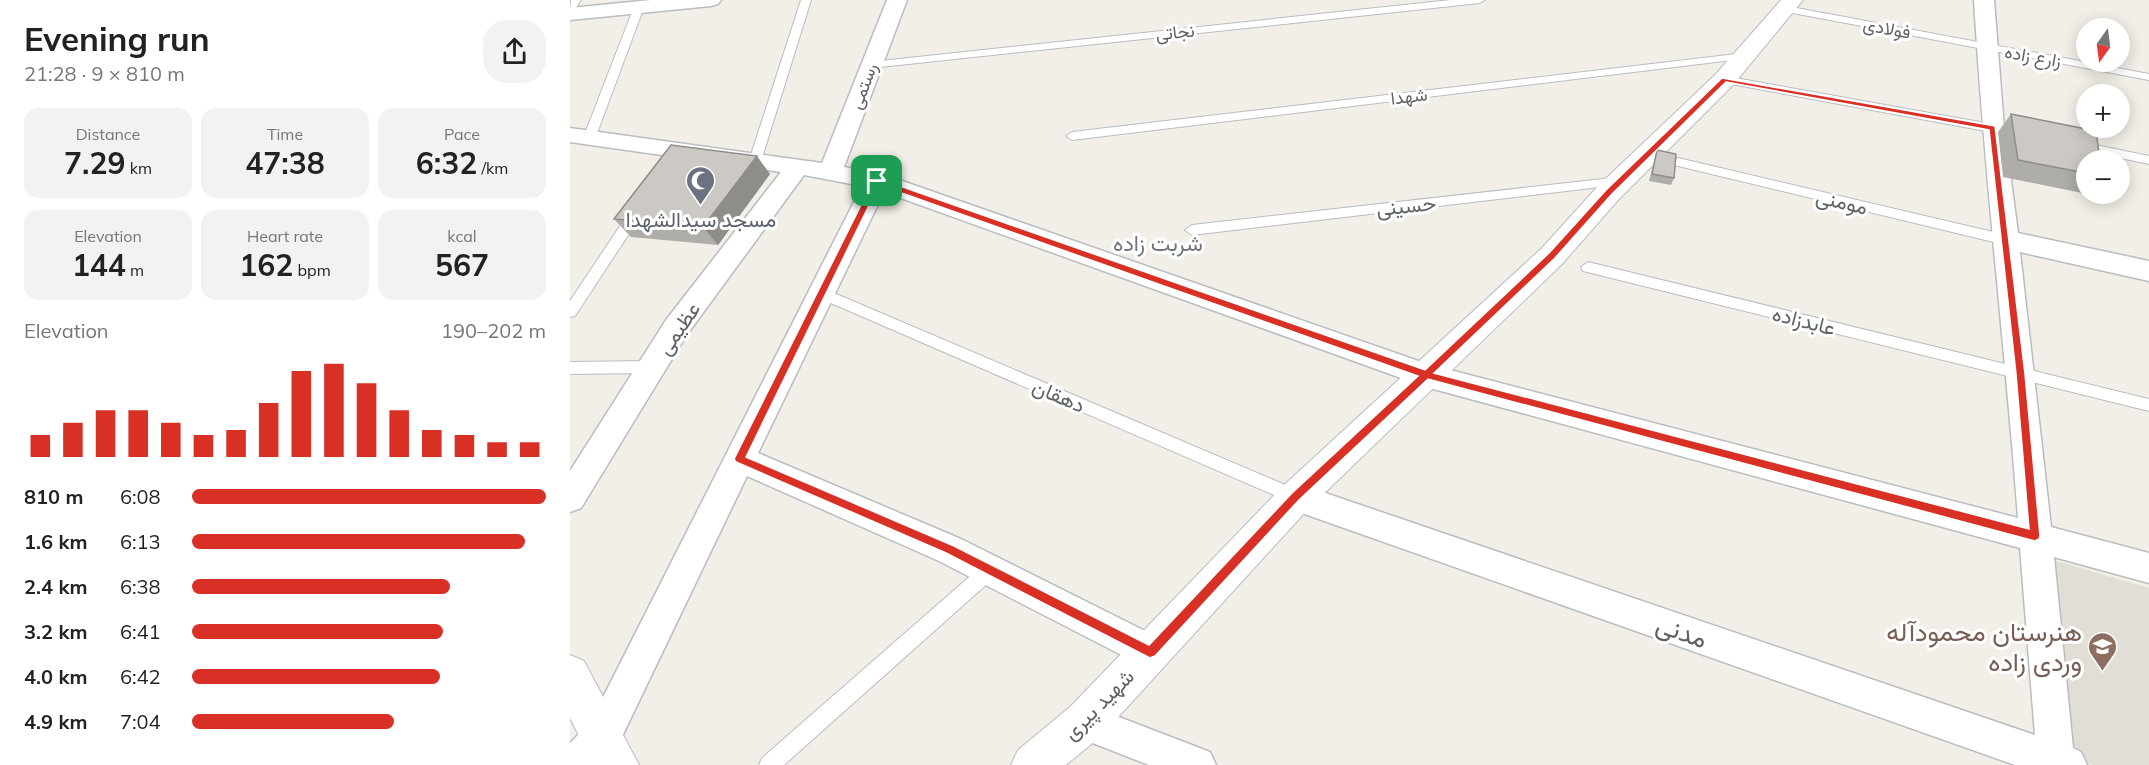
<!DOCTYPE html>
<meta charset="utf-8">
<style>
:root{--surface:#fff;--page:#f2f2f2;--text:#222;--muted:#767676;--accent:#d93025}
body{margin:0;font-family:Mulish,Vazirmatn,sans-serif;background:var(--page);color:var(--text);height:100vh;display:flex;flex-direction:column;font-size:22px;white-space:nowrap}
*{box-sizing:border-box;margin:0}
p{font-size:20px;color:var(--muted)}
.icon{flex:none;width:33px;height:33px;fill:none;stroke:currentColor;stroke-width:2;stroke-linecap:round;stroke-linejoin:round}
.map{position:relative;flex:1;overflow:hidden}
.details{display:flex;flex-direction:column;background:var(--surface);width:570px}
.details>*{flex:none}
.needle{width:39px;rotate:194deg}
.buttons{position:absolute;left:1506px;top:18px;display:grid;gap:12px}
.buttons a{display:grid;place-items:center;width:54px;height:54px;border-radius:50%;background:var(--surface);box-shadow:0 3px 15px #0003;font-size:30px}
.pin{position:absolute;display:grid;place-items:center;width:51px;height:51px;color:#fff;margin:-26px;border-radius:12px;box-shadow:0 3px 9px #0006}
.round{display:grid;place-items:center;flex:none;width:63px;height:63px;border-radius:24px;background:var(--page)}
.overview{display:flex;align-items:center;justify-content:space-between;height:102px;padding:0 24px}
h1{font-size:33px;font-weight:700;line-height:45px}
.metrics{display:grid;grid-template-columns:repeat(3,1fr);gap:9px;height:102px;padding:6px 24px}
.metrics div{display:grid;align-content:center;border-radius:15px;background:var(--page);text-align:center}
.metrics b{font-size:30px;font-weight:700}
.metrics small{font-size:16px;font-weight:400}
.metrics p{font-size:16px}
.chart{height:168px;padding:12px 24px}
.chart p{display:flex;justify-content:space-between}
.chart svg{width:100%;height:108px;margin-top:6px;stroke:var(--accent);stroke-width:6}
ul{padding:0 24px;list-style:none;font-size:20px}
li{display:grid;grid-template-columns:96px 72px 1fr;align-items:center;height:45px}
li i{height:15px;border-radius:8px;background:var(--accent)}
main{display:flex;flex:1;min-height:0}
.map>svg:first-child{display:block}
</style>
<main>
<section class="details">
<div class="overview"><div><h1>Evening run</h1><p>21:28 · 9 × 810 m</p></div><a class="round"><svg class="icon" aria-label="share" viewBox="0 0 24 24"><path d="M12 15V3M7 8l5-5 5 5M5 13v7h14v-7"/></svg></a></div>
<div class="metrics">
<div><p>Distance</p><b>7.29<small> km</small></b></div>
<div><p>Time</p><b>47:38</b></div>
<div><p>Pace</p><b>6:32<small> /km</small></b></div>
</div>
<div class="metrics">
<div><p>Elevation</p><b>144<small> m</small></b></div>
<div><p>Heart rate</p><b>162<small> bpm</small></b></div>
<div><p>kcal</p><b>567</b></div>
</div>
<div class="chart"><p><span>Elevation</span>190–202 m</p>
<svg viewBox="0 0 160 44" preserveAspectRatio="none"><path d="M5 44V35M15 44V30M25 44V25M35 44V25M45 44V30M55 44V35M65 44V33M75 44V22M85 44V9M95 44V6M105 44V14M115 44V25M125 44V33M135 44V35M145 44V38M155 44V38"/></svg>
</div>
<ul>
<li><b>810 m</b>6:08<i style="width:100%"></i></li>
<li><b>1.6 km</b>6:13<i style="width:94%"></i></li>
<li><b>2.4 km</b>6:38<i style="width:73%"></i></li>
<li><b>3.2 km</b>6:41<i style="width:71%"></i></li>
<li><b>4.0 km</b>6:42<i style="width:70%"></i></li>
<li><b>4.9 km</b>7:04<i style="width:57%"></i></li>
</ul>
</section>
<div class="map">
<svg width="1579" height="765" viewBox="0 0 1579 765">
<rect width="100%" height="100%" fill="#f1efe7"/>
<path fill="#e1ded5" d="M1476,558l103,30v177h-56l-27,-9z"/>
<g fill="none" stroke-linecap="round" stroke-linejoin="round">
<defs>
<path id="service" d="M1,0h10l-7,11 -4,1z
M231,0h10l-50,161 -2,3h-8l-2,-3z
M881,0h34l-5,3 -609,65 -6,-3 6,-3z
M69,4l5,3 -48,129 -6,4 -4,-1 -2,-3 50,-129z
M1216,6l363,68v6l-367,-69 -1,-2z
M1175,53l6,3 -2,2 -677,82 -6,-4 6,-4z
M1154,76l278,50 6,4 -6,4 -282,-52v-4z
M1511,142l68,14v8l-72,-15v-6z
M1108,158l328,77 7,5 -7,5 -332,-80 -2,-3z
M1051,177l6,4 -2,3 -433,51 -7,-5 7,-5z
M65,209l6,5 -1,3 -65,99 -5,1v-16l60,-90z
M1018,262l561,137v12l-566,-140 -2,-4z
M252,288l480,204 2,5 -2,5 -6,2 -6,-2 -473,-205 -2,-4 2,-4z
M81,361l5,2 2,4 -2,4 -5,2 -81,1v-12z
M420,562l6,2 3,6 -3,6 -212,189h-25l3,-7 222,-194z"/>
<path id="minor" d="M81,0h70l-3,4 -7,2 -141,14v-12z
M317,0h20l-63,167 41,8 542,189 591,154c-13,-173 -34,-345 -44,-518h20l10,128 14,105 131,28v20l-129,-29 31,275 98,26v30l-95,-26 19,191 8,4 6,13h-72l-719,-254 -11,-4 -5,-10 5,-10 11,-4 739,252 -15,-187 -594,-161 -542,-195 -126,261 203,86 202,101 5,12 -5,12 -12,5 -12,-5 -200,-103 -192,-85 -131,273 -16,16h-30v-22l20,-20 272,-537 -58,-11 -118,161 -105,172 -11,4v-41l96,-151 115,-148 -211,-30v-14l252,35z
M515,704l125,48 6,13h-67l-77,-30 -5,-13 5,-13z"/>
<path id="tertiary" d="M1211,0h22l-70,85 -114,114 -57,65 -253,244 -209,229 -34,28h-55l7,-15 52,-43 213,-221 259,-238 57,-63 116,-110z"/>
<path id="secondary" d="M0,655l14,6 55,104h-45l-24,-47z"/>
</defs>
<use href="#service" stroke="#b9bdc1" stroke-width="2"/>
<use href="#minor" stroke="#b9bdc1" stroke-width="3"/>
<use href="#tertiary" stroke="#b9bdc1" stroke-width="2"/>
<use href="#secondary" stroke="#babec3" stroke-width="2"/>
<use href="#service" fill="#fff" fill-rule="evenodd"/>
<use href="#minor" fill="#fff" fill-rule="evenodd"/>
<use href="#tertiary" fill="#fff" fill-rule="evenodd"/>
<use href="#secondary" fill="#fff" fill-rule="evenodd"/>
</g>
<path fill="#afada9" d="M1441,114l75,46 1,34 -84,-17 -5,-45z
M1087,150l17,28 -3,7 -22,-4z
M200,174l-52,71 -87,-8 -17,-18z"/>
<path fill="#8f8d89" d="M187,156l13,18 -52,71 -15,-18z"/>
<path fill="#ccc9c4" stroke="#8f8d89" stroke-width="1.5" d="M1441,114l85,17 4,29h-14v13l-68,-13z
M101,145l86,11 -54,71 -89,-8z
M1087,150l19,4 -2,24 -22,-4z"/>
<path fill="#d93025" stroke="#fff" stroke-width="1.5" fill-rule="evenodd" d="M1152,78l273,48 30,248 15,162 -1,3 -4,2 -607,-162 -129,121 -144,156 -5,2 -204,-105 -210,-91 -2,-3 140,-280h6l545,191 124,-117 57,-63zM1156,82l263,48 27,244 13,155 -595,-156 121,-115 57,-64zM309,185l539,191 -126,117 -143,152 -195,-99 -208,-89z"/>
<defs>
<symbol id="mosque-pin" viewBox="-11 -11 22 30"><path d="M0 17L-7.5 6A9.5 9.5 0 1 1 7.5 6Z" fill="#6b7280" stroke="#fff"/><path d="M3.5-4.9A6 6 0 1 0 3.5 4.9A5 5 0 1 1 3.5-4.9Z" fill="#fff"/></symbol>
<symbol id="school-pin" viewBox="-11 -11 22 30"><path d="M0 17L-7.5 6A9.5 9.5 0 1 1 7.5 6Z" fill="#8d6e63" stroke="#fff"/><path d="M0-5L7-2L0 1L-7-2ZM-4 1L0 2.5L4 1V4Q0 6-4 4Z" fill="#fff"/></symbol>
</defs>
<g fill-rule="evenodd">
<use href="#mosque-pin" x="114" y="164" width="33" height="45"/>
<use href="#school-pin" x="1516" y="630" width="33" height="45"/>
</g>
<g text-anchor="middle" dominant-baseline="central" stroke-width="6" stroke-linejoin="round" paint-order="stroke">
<g font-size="18" fill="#5e6368" stroke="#fff">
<text transform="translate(1317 28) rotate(11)">فولادی</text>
<text transform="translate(605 32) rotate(-6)">نجاتی</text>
<text transform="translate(1463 56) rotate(10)">زارع زاده</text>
<text transform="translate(293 86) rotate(-69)">رستمی</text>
<text transform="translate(839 96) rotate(-7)">شهدا</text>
</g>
<g font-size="21" fill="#5e6368" stroke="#fff">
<text transform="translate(1272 201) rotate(13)">مومنی</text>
<text transform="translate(836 205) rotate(-6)">حسینی</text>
<text transform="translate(1234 320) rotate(14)">عابدزاده</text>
<text transform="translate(108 328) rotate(-55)">عظیمی</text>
<text transform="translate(489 395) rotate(23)">دهقان</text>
<text transform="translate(528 704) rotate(-45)">شهید پیری</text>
</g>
<g font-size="21" fill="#5b616d" stroke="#fff">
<text x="131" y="219">مسجد سیدالشهدا</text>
</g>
<g font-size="22" fill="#6f757a" stroke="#fff">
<text x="588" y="243">شربت زاده</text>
</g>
<g font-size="26" fill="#5e6368" stroke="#fff">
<text transform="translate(1112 631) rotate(19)">مدنی</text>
</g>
<g font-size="26" fill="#785e54" stroke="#fff" text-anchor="end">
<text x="1512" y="631">هنرستان محمودآله<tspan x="1512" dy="30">وردی زاده</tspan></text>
</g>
</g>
</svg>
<div class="buttons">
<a><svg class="needle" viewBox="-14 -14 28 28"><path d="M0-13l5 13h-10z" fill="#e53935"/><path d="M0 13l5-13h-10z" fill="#767676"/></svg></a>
<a>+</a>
<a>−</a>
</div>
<div class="pin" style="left:307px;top:181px;background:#1e9e55"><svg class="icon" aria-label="arrive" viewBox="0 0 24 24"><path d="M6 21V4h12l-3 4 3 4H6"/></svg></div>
</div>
</main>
